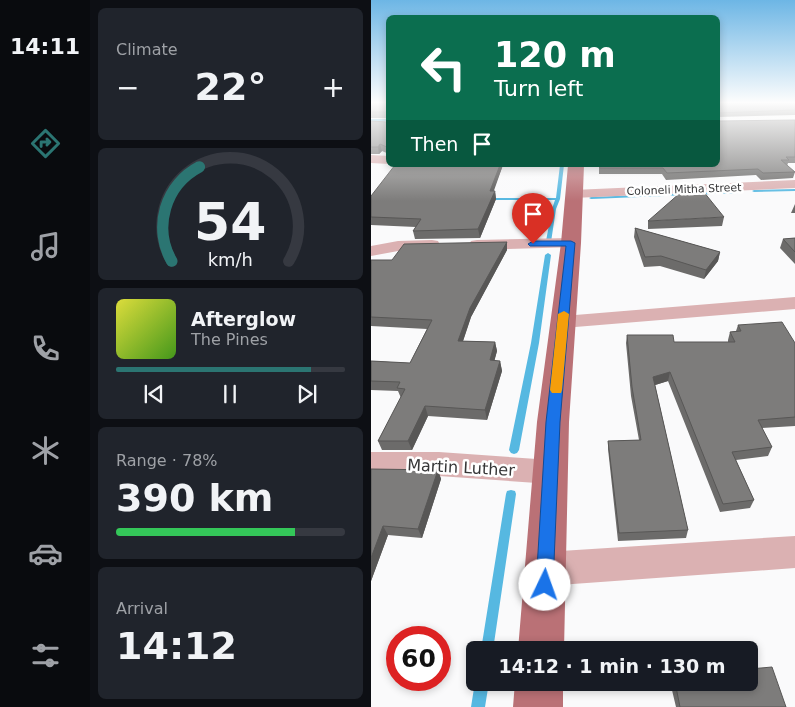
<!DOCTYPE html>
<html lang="en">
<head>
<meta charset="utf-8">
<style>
  body { margin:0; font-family:"DejaVu Sans",sans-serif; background:#20242c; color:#f1f3f6; height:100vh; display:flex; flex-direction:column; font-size:19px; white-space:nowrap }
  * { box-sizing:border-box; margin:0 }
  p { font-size:16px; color:#9ea1a6 }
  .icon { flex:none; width:28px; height:28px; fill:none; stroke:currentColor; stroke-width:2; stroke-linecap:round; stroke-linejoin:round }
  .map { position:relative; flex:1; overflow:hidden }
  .details { display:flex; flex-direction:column; gap:8px; padding:8px; background:#0d0f14; width:281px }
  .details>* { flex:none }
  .hud { position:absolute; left:15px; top:15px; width:334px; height:152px; border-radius:8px; box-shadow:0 2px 8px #0003; background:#0b6e4f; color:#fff; overflow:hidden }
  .speed { position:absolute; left:15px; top:626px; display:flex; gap:10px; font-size:25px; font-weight:700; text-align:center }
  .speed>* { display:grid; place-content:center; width:65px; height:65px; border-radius:50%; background:#171b24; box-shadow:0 2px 8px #0003; line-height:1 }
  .speed .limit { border:8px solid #d22; background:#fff; color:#111 }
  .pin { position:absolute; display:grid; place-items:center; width:42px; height:42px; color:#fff; margin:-51px -21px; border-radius:50% 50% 50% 0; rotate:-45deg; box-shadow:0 0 5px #0007 }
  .pin .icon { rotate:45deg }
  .me { position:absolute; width:55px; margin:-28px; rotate:3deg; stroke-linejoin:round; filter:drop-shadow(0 0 4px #0008) }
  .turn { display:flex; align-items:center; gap:18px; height:105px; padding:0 25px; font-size:22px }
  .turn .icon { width:65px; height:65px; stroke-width:2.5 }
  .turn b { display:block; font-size:35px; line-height:42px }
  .then { display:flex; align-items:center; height:48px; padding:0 25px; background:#0003; gap:10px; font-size:19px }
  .big { font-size:38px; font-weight:600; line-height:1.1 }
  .details .widget { flex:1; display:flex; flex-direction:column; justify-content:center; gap:8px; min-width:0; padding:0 18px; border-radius:8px; background:#20242c }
  .details .dial { align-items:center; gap:0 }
  .dial svg { height:130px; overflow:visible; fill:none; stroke:#363941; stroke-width:7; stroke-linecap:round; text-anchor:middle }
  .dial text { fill:#f1f3f6; stroke:none }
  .song { display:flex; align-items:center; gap:15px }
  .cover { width:60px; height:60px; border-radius:8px; background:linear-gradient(135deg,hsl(60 70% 55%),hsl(100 70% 35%)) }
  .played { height:5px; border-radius:2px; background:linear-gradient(90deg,#2b7572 85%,#363941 85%) }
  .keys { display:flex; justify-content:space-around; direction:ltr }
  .heat { display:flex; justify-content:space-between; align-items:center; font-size:28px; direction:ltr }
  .charge { height:8px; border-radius:4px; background:linear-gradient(90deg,#34c759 78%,#363941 0) }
  .trip { position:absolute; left:95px; top:641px; width:292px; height:50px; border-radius:8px; background:#171b24; box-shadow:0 2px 8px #0003; font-weight:600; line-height:50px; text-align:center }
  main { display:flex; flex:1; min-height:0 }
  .tab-bar { display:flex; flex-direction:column; width:90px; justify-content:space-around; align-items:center; background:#090b0e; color:#9ea1a6 }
  .tab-bar .icon { width:35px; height:35px }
  .tab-bar .on { color:#2b7572 }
  .tab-bar b { font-size:22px; color:#f1f3f6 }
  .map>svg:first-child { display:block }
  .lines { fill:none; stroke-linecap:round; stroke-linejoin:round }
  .stream { fill:#56b8e1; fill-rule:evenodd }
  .minor { fill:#dbb1b2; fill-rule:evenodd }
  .primary { fill:#ba7176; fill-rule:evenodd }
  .wall { fill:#6c6b6a }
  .shaded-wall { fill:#585756 }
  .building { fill:#7d7c7b; stroke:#585756 }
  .route { fill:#1a73e8; stroke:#114b97 }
  .slow { fill:#f59e0b }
  .labels { text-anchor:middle; stroke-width:5; stroke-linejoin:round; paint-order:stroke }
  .far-street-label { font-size:11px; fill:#363637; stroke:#fff }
  .near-street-label { font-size:16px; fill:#363637; stroke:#fff }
</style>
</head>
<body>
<main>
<nav class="tab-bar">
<b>14:11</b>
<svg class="icon on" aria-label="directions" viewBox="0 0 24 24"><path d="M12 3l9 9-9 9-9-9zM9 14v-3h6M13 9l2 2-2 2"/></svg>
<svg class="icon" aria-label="music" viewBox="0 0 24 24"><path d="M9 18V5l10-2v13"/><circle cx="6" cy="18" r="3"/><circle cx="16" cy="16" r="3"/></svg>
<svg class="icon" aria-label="phone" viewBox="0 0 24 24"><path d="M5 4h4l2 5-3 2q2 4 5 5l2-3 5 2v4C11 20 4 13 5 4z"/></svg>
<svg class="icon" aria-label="climate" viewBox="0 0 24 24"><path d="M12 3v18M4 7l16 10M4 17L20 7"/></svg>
<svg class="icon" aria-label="car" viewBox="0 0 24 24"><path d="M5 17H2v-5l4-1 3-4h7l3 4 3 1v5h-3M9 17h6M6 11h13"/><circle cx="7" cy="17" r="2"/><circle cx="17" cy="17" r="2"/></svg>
<svg class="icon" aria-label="filters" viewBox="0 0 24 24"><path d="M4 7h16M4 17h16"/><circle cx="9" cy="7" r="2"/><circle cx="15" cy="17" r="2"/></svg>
</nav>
<section class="details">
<div class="widget"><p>Climate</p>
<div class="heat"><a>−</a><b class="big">22°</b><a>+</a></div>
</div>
<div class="widget dial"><svg viewBox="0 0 100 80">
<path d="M14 69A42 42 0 1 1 86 69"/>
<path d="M14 69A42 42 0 0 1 31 11" stroke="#2b7572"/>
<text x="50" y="56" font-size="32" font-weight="700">54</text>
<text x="50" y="72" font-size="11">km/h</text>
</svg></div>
<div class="widget">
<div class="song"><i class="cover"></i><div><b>Afterglow</b><p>The Pines</p></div></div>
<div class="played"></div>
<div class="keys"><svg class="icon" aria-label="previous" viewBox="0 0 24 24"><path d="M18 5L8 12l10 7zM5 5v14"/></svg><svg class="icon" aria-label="pause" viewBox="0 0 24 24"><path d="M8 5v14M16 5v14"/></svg><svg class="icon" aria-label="next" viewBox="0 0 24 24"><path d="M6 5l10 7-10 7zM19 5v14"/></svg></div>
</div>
<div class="widget"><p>Range · 78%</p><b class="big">390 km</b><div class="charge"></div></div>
<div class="widget"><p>Arrival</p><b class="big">14:12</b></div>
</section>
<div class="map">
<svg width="424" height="707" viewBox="0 0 424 707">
  <rect width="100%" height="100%" fill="#fafafb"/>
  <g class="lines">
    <path class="stream" d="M0,119H18V121H0Z
      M189,165H193L189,199L185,209L180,242L178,243L175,241L181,209L184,200H116L114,199L116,198H185Z
      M424,189V191L383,192L381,191L383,190Z
      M365,191L367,192V193L220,199L218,198L220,197Z
      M177,253L180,255L168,343L148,450L146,453L143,454L140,453L138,450L160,343L174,255Z
      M140,490L144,491L145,494L122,650H110L135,494L136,491Z
      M104,682H118L114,707H100Z"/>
    <path class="minor" d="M0,155L18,156V164L0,163Z
      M424,180V188L202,198L197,197L195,194L197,191L202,190Z
      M200,238L206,239L208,243L206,247L106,250L100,249L98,245L100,241L106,240Z
      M61,240L67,241L69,245L67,249L27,251L0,256V246L27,241Z
      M424,297V309L192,328L185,327L182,322L185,317L192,316Z
      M0,452H68L180,460L190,463L194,472L190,481L180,484L68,476H0Z
      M424,536V568L174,586L162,581L157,569L162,557L174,552Z"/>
    <path class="primary" d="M197,165H213L210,243L198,422L193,650H147L166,422L190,243Z
      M144,682H192V707H142Z"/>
  </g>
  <path class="wall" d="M0,103H18V154L11,151L8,154H0V121L16,122L17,118H0Z
    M346,103H424V115L346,117Z
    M424,120V163H417L416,166L424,172L422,178L390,180L385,175L295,180L291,174H228V165H346Z
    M132,165L122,191H124L125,199L109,238L44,239L42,231L45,227L0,225V196Z
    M424,204V213H420Z
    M353,217L351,226L277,229V221Z
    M264,228L349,252L347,261L333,279L289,266L273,267L263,237Z
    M424,238V264L409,248L412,239Z
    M136,242V250L100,317L92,341L124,342L126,351L123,361H129L131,371L116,420L57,416L41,450H11L7,441L30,398L27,391L0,390V361L39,363L56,329L0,326V260H21Z
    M367,325L424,343V426L391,428L401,447L397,456L365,460L383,500L379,508L349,512L297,381L284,385L317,530L315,538L247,541L237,449V441L268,440L260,396L255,343L256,335L303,342H357V340L359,332L365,331Z
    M0,469L67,470L70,479L51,538L17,535L0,581Z
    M302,682H379L415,707H305L300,686Z"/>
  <path class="shaded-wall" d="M9,144L11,151L8,154L7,147Z
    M129,165H132L120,199L119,191Z
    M124,191L125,199L109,238L107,229Z
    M136,242V250L100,317L89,350L87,341L99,308Z
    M349,252L347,261L333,279L335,270Z
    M124,342L126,351L121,370L119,360Z
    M129,361L131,371L116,420L114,410Z
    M299,372L297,381L281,386L282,377Z
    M54,406L57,416L41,450L37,441Z
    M67,470L70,479L51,538L47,529Z
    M12,526L17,535L0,581V558Z"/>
  <path class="building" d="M0,103H18V113L16,112H0Z
    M346,103H424V110L346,113Z
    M18,117V148L9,144L7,147H0V121L16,122Z
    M424,120V157H415L418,160H410L424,172L392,173L387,169L296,173L292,168H229L228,165H346V121Z
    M24,165H129L119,191H124L107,229L42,231L50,219L0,217V196Z
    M317,186H328L353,217L277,221Z
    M264,228L349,252L335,270L290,256L274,257Z
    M424,238V252L412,239Z
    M136,242L99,308L87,341L124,342L119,360L129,361L114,410L54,406L37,441H7L34,389L26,388L29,382L0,381V361L39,363L61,320L0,317V260H21L33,244Z
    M411,322L424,343V417L387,420L401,447L361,452L383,500L352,504L299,372L282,377L317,530L248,533L237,441L270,440L261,387L256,335H302L303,342H364L359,332L370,331L367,325Z
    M0,469L67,470L47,529L12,526L0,558Z
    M401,667L415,707H309L304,682H379V669Z"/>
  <linearGradient id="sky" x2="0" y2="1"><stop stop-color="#6db6e5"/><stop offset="0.51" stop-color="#fdfdfd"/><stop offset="1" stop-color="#fdfdfd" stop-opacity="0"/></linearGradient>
  <rect width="424" height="201" fill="url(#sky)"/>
  <path class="route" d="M162,241H200L204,243L189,422L182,585L180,591L174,594L167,591L165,585L175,422L195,246H159L157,244Z"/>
  <path class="slow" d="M193,311L198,314L191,390L190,393H181L179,390L187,314Z"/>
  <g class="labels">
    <g class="far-street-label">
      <text transform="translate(313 189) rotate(-2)" y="4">Coloneli Mitha Street</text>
    </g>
    <g class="near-street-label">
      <text transform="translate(90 467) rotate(3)" y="6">Martin Luther</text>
    </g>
  </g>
</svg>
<div class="speed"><div class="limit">60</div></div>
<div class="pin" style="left:162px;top:244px;background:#d93025"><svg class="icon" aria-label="arrive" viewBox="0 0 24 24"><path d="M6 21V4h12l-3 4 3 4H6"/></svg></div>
<svg class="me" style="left:174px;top:585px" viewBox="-20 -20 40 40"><circle r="19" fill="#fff"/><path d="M0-13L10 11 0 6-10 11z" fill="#1a73e8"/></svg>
<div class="trip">14:12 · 1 min · 130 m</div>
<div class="hud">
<div class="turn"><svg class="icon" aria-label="left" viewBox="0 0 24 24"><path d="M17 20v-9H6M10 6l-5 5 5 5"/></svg><div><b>120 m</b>Turn left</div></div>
<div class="then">Then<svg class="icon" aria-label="arrive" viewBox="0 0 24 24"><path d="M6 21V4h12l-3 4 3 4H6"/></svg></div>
</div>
</div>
</main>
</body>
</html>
